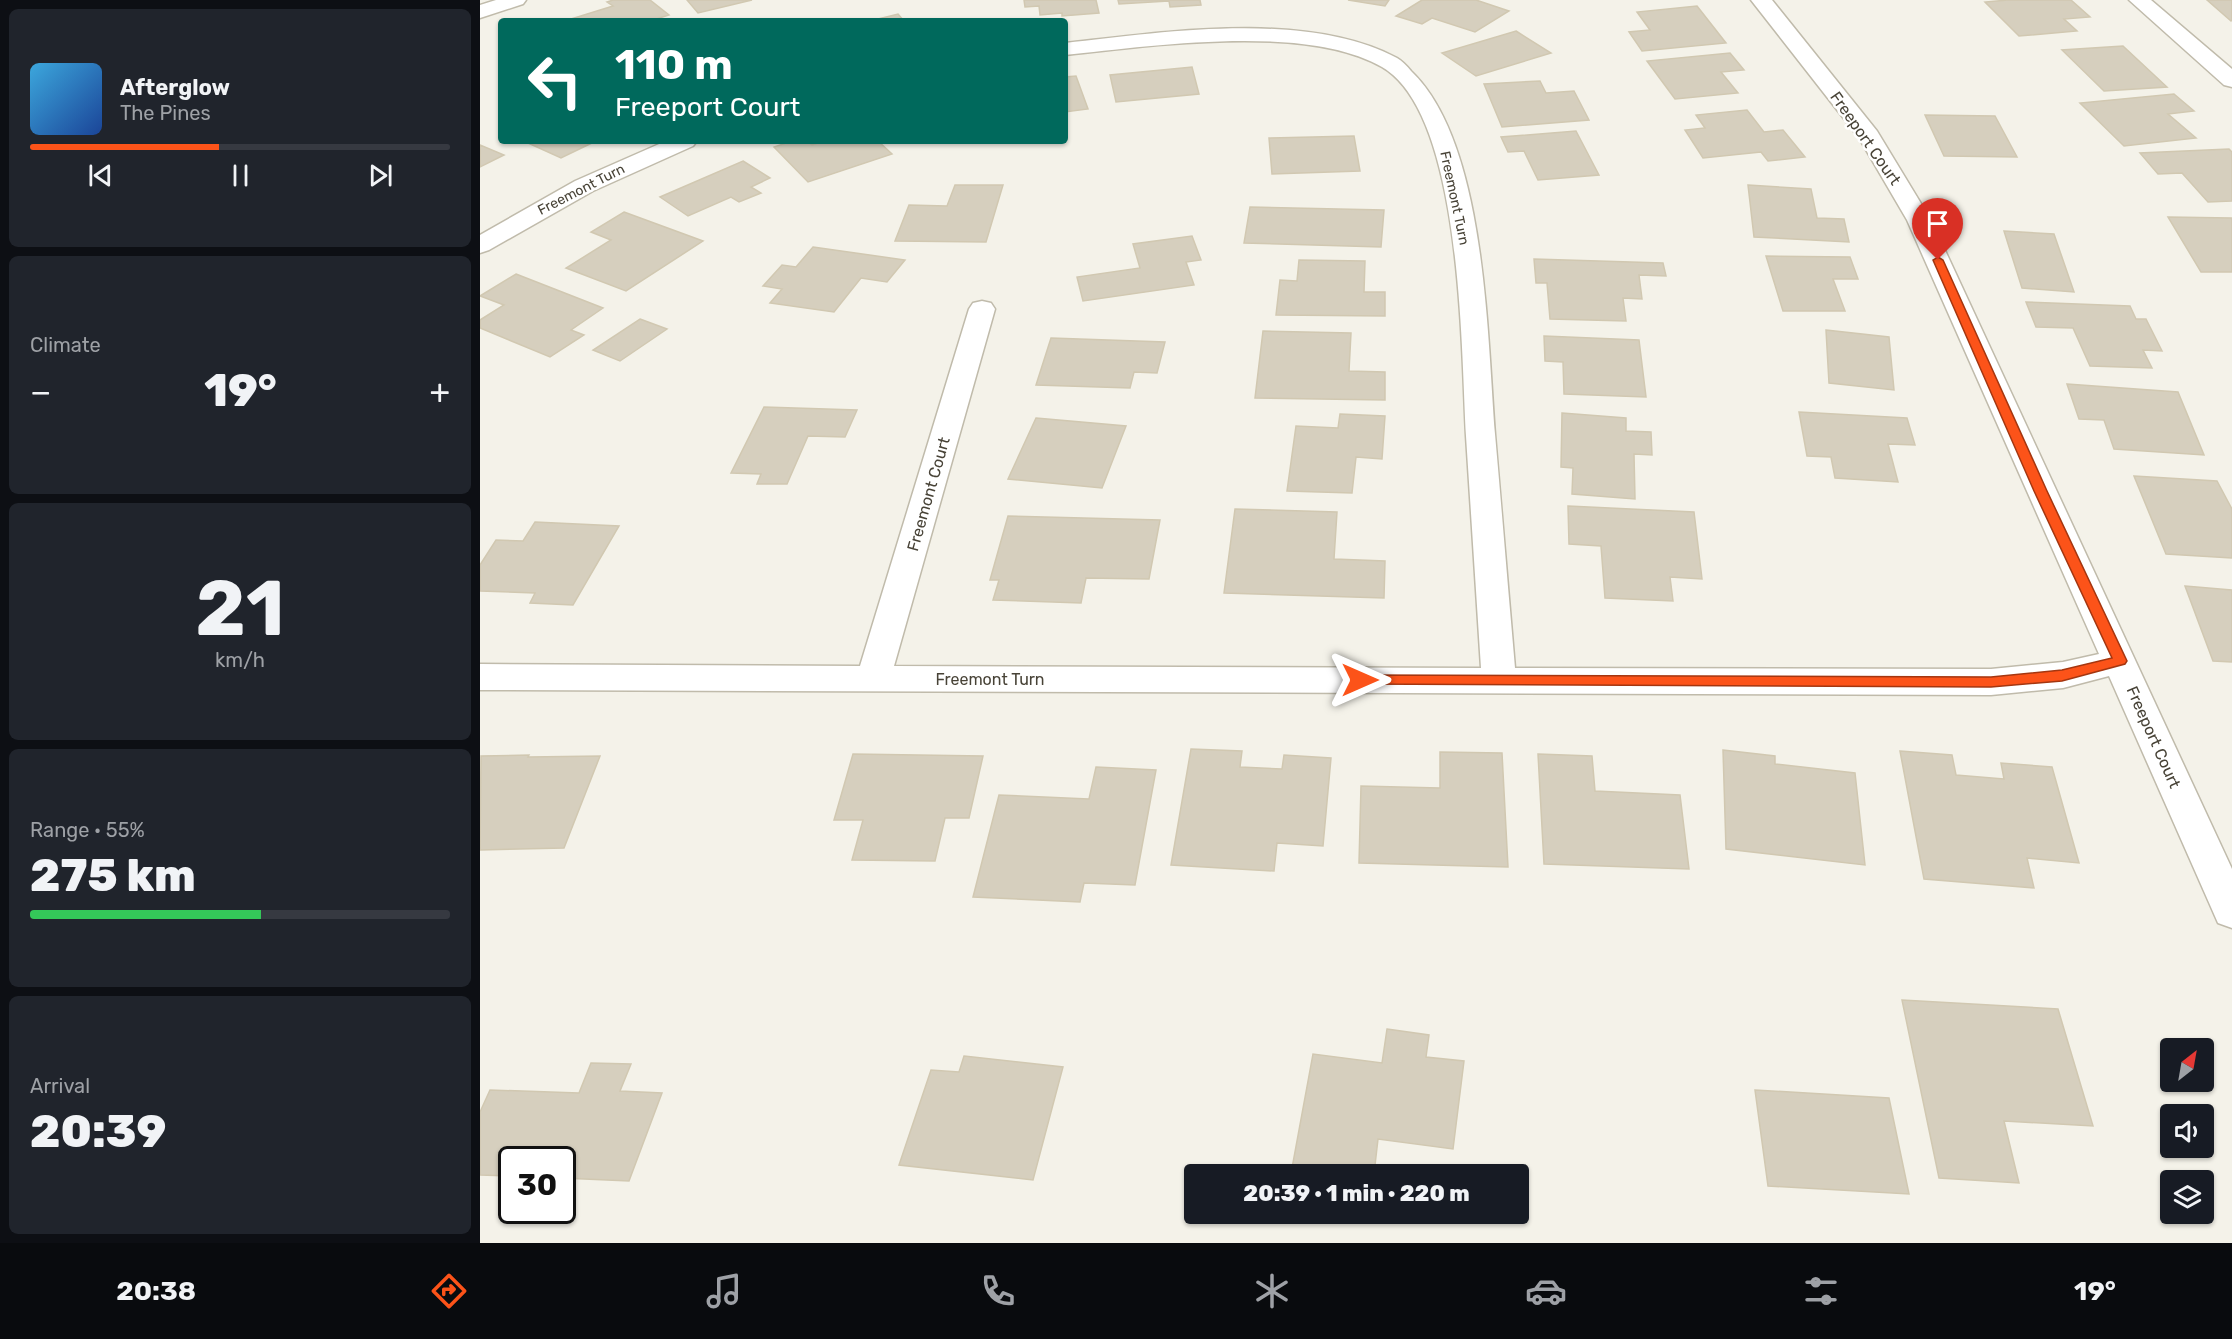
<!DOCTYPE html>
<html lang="en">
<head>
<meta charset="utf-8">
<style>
  body { margin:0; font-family:Rubik,sans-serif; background:#20242c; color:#f1f3f6; height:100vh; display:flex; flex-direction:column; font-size:22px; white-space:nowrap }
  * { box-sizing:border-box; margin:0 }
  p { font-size:20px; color:#9ea1a6 }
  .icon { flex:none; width:33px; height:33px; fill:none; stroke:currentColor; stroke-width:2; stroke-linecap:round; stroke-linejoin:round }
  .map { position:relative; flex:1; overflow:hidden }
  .drawer { display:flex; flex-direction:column; gap:9px; padding:9px; background:#0d0f14; width:480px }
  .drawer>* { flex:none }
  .guide { position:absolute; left:18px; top:18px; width:570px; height:126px; border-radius:6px; box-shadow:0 2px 4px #0004; background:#00695c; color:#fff; overflow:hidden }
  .needle { width:39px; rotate:31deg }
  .tools { position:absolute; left:1680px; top:1038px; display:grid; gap:12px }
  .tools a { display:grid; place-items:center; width:54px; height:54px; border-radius:6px; background:#171b24; box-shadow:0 2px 4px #0004; font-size:30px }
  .speed { position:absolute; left:18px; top:1146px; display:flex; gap:12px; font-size:30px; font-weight:700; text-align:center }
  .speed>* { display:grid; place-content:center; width:78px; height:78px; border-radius:50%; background:#171b24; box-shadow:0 2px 4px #0004; line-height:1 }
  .speed .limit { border:3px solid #111; border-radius:9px; background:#fff; color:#111 }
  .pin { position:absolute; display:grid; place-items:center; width:51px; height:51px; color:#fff; margin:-62px -26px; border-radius:50% 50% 50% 0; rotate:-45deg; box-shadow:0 0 6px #0007 }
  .pin .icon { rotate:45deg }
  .me { position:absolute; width:66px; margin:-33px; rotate:90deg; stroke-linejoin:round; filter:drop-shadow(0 0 4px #0008) }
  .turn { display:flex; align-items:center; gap:21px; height:126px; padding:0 18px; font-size:27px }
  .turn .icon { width:78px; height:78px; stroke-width:2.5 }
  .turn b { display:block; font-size:42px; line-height:51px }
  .big { font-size:45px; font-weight:800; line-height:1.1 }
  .drawer .widget { flex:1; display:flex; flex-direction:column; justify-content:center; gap:9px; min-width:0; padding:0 21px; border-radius:9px; background:#20242c }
  .drawer .dial { align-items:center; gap:0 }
  .dial b { font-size:78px; line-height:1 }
  .song { display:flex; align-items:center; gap:18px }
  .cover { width:72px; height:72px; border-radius:9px; background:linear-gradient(135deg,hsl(200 70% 55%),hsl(220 70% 35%)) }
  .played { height:6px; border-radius:3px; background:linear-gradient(90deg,#fc5319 45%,#363941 45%) }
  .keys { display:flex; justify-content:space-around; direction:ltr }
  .heat { display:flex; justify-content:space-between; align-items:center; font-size:33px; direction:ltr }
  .charge { height:9px; border-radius:4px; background:linear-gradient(90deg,#34c759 55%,#363941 0) }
  .trip { position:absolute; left:704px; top:1164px; width:345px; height:60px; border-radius:6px; background:#171b24; box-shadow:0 2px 4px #0004; font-weight:800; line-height:60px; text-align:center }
  .tab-bar { display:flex; height:96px; justify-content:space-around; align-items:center; background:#090b0e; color:#9ea1a6 }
  .tab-bar .icon { width:42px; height:42px }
  .tab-bar .selected { color:#fc5319 }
  .tab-bar b { font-size:27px; color:#f1f3f6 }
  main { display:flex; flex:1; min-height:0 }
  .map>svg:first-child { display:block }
  .building { fill:#d6cfbe; stroke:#d1c8b1; stroke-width:1.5 }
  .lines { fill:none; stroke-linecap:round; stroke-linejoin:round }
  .street-casing { stroke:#c0bbab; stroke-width:3 }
  .street { fill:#fff; fill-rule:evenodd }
  .route { fill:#fc5319; stroke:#a43610; stroke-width:1.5 }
  .labels { text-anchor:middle; stroke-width:5; stroke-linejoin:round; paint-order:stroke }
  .far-street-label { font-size:14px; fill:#484337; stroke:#fff }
  .street-label { font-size:16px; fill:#484337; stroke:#fff }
</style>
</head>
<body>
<main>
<section class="drawer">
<div class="widget">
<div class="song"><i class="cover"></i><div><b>Afterglow</b><p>The Pines</p></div></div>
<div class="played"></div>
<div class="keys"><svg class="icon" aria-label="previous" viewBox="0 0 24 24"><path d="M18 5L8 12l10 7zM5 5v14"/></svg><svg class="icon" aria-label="pause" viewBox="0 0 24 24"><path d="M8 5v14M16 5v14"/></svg><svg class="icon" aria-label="next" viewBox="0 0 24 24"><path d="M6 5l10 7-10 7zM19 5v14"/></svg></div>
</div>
<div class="widget"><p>Climate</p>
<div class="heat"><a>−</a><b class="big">19°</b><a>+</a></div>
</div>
<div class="widget dial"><b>21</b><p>km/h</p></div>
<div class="widget"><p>Range · 55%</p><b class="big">275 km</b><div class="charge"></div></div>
<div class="widget"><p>Arrival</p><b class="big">20:39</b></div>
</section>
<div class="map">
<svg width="1752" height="1243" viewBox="0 0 1752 1243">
  <rect width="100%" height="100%" fill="#f4f2e9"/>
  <path class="building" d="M133,0H170L189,15L170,21H94L91,19L133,6L127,2Z
    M207,0H272L218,13Z
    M544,0H616L619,13L582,16V13L560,15L559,6L545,7Z
    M638,0H720L721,5L690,7L689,1L639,4Z
    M868,0H909L905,6Z
    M942,0H996L1029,11L995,32L952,18L942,24L916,16Z
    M1528,0H1591L1610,17L1584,19L1597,31L1539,36L1505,2Z
    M1727,0H1752V20L1751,21Z
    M1217,6L1246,43L1162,51L1149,32L1170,30L1157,12Z
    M418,14L424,21H390Z
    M1036,31L1071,53L996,76L962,53Z
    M1643,46L1687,87L1624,91L1582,50Z
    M1250,53L1264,70L1241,72L1258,93L1195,99L1167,61Z
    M712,67L719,94L636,102L630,75Z
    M596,76L608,109L585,112V77Z
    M1060,81L1066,93L1094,91L1109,120L1022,127L1004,84Z
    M1694,94L1714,111L1688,114L1716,138L1644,146L1600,103Z
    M1267,110L1284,132L1303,130L1325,157L1288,161L1281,152L1223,158L1205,130L1225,128L1216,115Z
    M1445,115L1515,116L1537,157L1464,156Z
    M1096,131L1119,175L1058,180L1044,151L1028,152L1021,137Z
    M874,136L880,171L792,174L789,138Z
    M53,141H116L81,158L48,143Z
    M312,141H327L332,145L344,141H398L412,154L328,182L294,147Z
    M0,145L24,155L0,167Z
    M1749,149L1752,152V201L1728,202L1702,173L1678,174L1660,153Z
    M263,161L290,178L271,187L281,193L259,202L251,197L208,216L180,197Z
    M475,185H523L506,242L415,241L429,205L467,206Z
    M1268,185L1331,189L1337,218L1364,219L1369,242L1274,237Z
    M770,207L904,210L901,247L764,243Z
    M144,212L223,241L146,291L86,268L131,240L111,232Z
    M1688,217L1752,218V272H1721Z
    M1524,231L1574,234L1594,292L1542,288Z
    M712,236L721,260L706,262L714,285L603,301L597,277L660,268L653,244Z
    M333,247L425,260L407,282L381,278L354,312L290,303L302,289L283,286L302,265L316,267Z
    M1286,256L1370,257L1378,279H1353L1365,311H1303Z
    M1054,259L1183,263L1186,276L1159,275L1162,299L1143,298L1146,321L1070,319L1067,283H1056Z
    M819,260L885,261L884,292H905V316L796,315L800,280L817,281Z
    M36,274L123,308L91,330L104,335L70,357L0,328V320L24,305L0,296Z
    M1546,302L1650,306L1656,319H1666L1682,351L1663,350L1672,368L1610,366L1593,328L1556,327Z
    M160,319L187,329L140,361L113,350Z
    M1346,330L1409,337L1414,390L1349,383Z
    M783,331L871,333L869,371L905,372V400L775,398Z
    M1064,336L1159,340L1166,397L1084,394L1083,362L1065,361Z
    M571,338L685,342L677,373L654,372L650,388L556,385Z
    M1587,384L1698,392L1724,455L1634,449L1624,420L1599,419Z
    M284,407L377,410L365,437L328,436L307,484H277L281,474L251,473Z
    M1319,412L1427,418L1435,445L1408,444L1418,482L1355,478L1351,457L1327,456Z
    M1082,413L1146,418V431L1171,432L1172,455L1154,454L1155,499L1092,494L1093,468L1081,467Z
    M860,414L905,416L902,459L876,457L872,493L807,491L816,426L858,428Z
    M556,418L646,426L622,488L528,479Z
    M1654,476L1737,481L1752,509V558L1686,554Z
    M1088,506L1214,512L1222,579L1190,577L1193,601L1125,598L1121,546L1089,544Z
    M755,509L857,512L854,559L905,561L904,598L744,593Z
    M528,516L680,520L669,579L606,578L601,603L513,600L519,580H510Z
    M55,522L139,526L93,605L50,603L55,593L0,591V565L16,540L43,541Z
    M1705,586L1752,590V662L1733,661Z
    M711,749L762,751L760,767L802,769L804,755L851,758L843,846L797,843L794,871L691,865Z
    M1243,750L1295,756V764L1375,773L1385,865L1246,849Z
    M1420,751L1472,755L1476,775L1524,779L1521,763L1572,767L1599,863L1547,858L1554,888L1444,879Z
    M960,752L1022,753L1028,867L879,863L881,786L960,788Z
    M373,754L503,756L489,818H465L455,861L372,860L383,820H354Z
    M1058,754L1112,756L1115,791L1200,795L1209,869L1064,864Z
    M49,755L48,757L120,756L84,848L0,850L1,756Z
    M616,767L676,770L655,885L604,883L600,902L493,897L519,795L609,799Z
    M1422,1000L1578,1009L1613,1126L1524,1121L1539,1183L1459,1178Z
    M907,1029L949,1035L946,1057L984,1061L973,1149L898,1139L894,1174H855L812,1168L833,1054L902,1063Z
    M484,1056L583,1067L553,1180L419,1165L451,1070L479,1072Z
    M111,1063L151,1064L140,1091L182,1093L149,1181L82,1178V1160H32V1176L0,1175V1112L10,1090L99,1093Z
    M1275,1090L1409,1098L1429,1194L1288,1186Z"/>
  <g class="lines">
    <defs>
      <path id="street" d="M16,0H46L43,4L0,18V5Z
        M1271,0H1292L1397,131L1451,220L1752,869V928L1738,923L1629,676L1583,688L1511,695L0,690V664L380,666L489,309L493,303L502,301L511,303L515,309L414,666L1001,668C996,590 991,513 986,436C981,351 983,114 902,67C826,23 671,46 585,55V43C684,32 826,10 917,58C922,61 927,66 931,71C1006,142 1007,334 1015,434C1022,512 1028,590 1035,668L1511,669L1583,662L1619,654L1427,220L1379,138Z
        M1649,0H1671L1752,69V87L1744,85Z
        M186,141H217L213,146L113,191L9,250L0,253V235L95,181Z"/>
    </defs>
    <use href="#street" class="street-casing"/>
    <use href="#street" class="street"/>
  </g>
  <path class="route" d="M1458,257L1463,260L1567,491L1647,661L1645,664L1582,681L1511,687L875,684L873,680L880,675L1511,677L1582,670L1632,658L1554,491L1453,260Z"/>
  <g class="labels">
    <g class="far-street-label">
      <text transform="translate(101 189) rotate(-27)" y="5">Freemont Turn</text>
      <text transform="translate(975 198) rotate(78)" y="5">Freemont Turn</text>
    </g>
    <g class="street-label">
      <text transform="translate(1386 138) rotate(55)" y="6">Freeport Court</text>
      <text transform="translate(448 494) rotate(-74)" y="6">Freemont Court</text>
      <text x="510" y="685">Freemont Turn</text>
      <text transform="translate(1674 737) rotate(66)" y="6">Freeport Court</text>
    </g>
  </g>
</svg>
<div class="tools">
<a><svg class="needle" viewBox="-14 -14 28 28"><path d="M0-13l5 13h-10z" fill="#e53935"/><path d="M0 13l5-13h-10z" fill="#9ea1a6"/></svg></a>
<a><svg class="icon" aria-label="sound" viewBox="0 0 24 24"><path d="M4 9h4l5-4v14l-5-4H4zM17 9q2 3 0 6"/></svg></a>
<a><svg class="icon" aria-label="layers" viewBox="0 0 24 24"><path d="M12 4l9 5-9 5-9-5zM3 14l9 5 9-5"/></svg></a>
</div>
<div class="speed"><div class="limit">30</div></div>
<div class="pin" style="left:1458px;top:260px;background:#d93025"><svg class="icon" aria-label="arrive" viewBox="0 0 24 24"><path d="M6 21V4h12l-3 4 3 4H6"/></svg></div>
<svg class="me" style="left:880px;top:680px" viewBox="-20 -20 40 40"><path d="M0-17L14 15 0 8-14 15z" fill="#fc5319" stroke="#fff" stroke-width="4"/></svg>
<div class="trip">20:39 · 1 min · 220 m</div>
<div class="guide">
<div class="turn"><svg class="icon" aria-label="left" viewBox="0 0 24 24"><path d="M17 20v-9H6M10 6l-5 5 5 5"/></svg><div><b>110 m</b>Freeport Court</div></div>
</div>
</div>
</main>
<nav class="tab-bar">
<b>20:38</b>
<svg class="icon selected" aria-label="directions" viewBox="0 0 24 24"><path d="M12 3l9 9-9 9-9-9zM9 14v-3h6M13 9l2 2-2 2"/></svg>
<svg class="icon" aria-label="music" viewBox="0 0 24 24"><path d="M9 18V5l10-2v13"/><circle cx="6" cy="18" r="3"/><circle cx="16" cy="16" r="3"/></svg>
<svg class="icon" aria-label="phone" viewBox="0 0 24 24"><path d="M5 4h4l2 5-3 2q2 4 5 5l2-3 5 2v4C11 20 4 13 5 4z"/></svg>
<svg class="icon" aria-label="climate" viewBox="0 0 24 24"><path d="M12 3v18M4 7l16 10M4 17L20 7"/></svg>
<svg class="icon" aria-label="car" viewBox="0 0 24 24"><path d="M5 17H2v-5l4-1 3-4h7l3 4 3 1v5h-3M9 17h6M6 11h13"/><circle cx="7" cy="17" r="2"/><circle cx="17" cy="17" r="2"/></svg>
<svg class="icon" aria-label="filters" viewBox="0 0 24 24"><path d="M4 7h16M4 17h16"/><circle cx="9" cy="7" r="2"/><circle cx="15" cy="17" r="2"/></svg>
<b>19°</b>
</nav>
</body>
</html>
